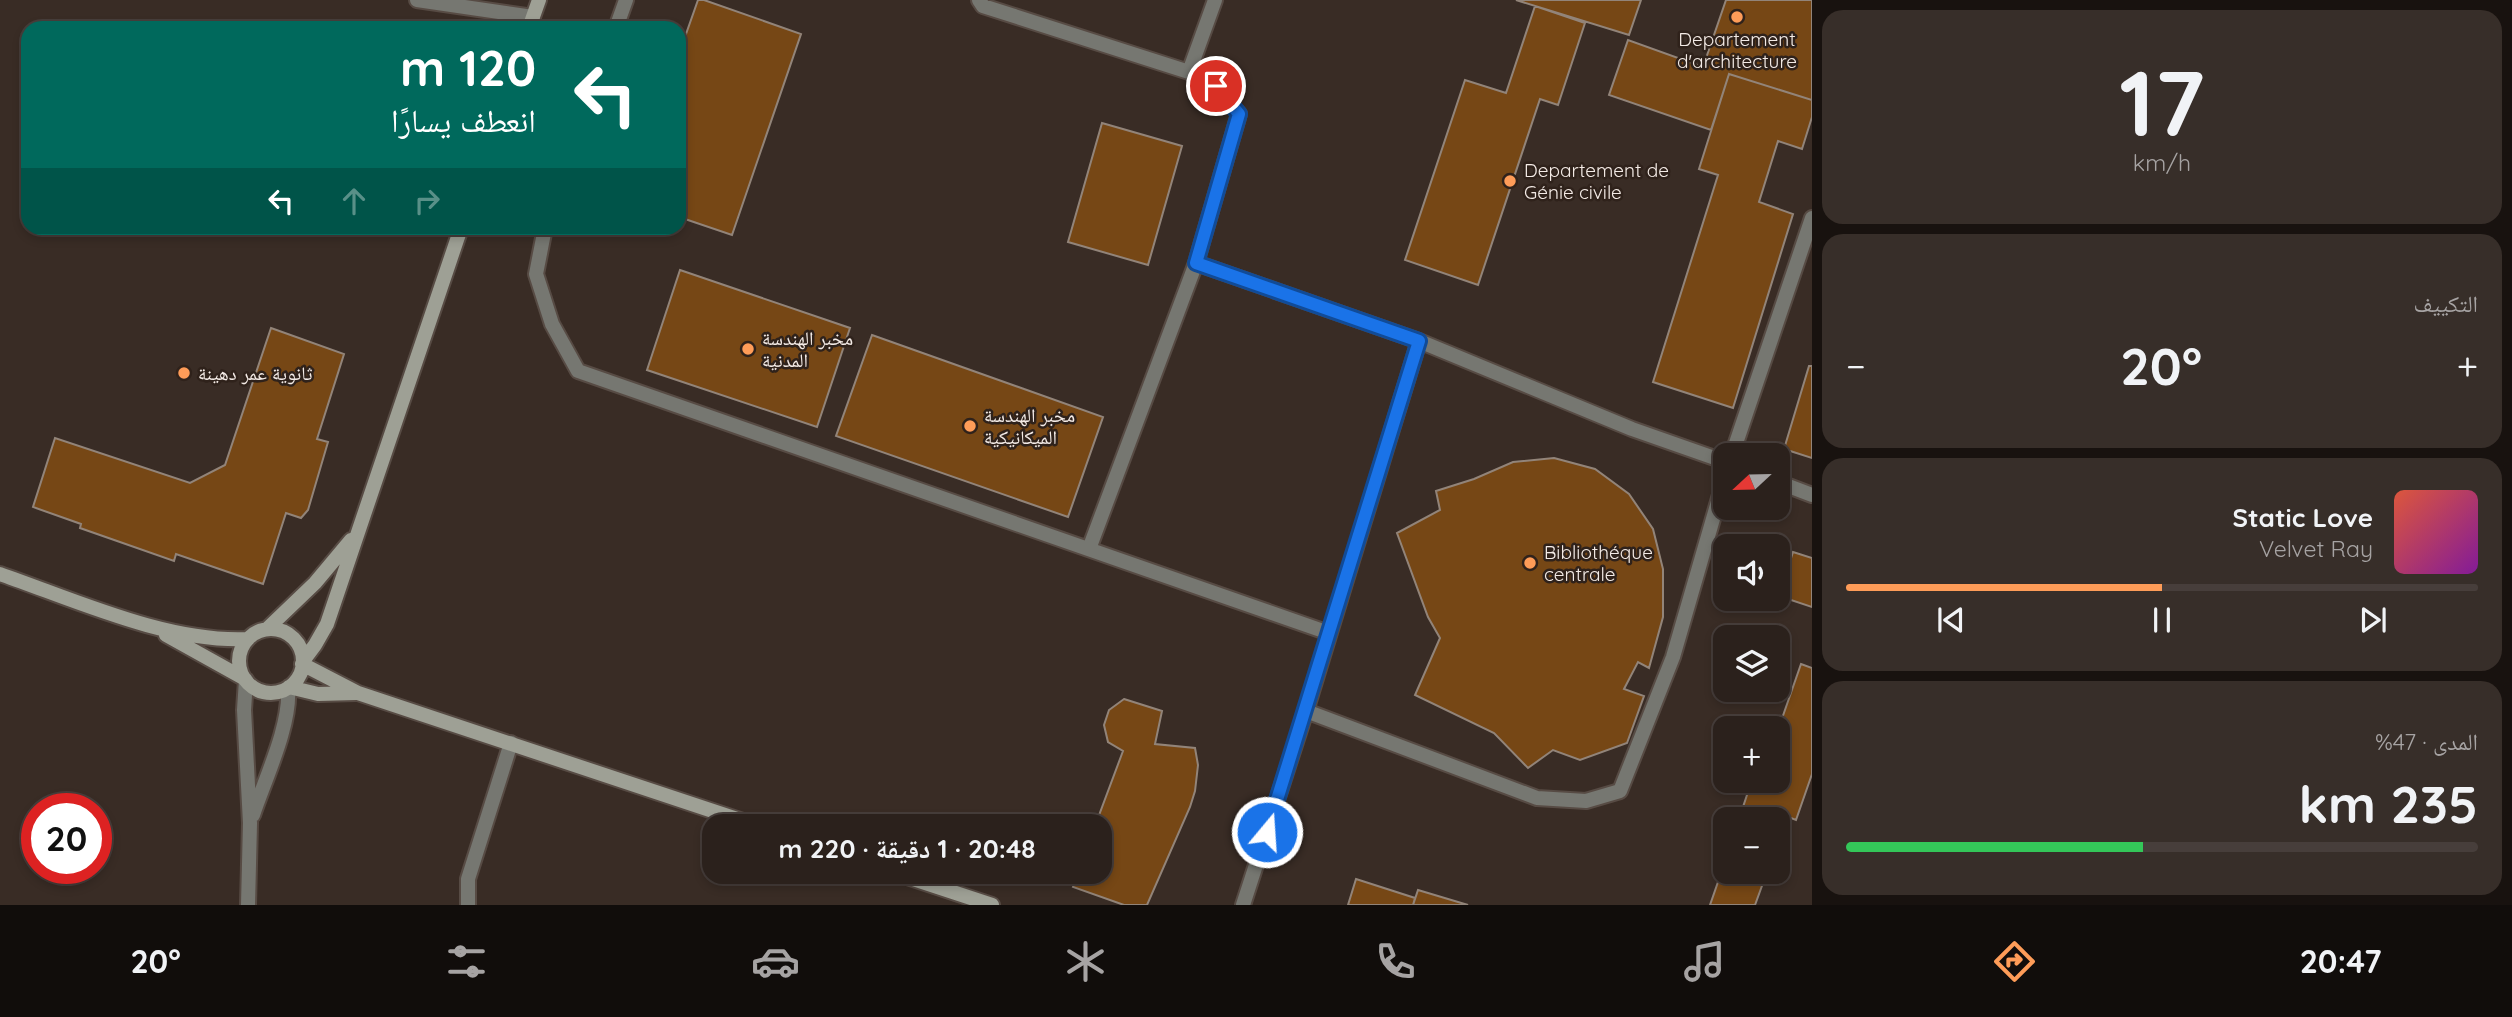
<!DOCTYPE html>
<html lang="ar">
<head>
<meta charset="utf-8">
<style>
  body { margin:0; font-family:Quicksand,"Noto Naskh Arabic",sans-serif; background:#372e29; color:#f1f3f6; direction:rtl; height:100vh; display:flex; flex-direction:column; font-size:26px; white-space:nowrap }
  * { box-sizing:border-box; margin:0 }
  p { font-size:23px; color:#a6a3a3 }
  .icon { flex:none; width:38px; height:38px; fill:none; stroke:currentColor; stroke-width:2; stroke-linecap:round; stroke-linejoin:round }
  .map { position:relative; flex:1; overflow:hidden; direction:ltr }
  .sheet { display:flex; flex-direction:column; gap:10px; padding:10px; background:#18120f; width:700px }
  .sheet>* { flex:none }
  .hud { position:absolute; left:21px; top:21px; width:665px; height:214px; border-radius:21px; box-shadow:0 4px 10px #0003,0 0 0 2px #473e3b; direction:rtl; background:#00695c; color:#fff; overflow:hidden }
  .needle { width:46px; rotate:248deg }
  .tools { position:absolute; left:1713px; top:443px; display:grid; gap:14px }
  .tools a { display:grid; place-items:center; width:77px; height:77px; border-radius:14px; background:#2b211c; box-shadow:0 4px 10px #0003,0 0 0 2px #473e3b; font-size:35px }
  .speed { position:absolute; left:21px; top:793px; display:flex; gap:14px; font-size:35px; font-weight:700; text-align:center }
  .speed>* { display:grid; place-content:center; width:91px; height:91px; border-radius:50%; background:#2b211c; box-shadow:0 4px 10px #0003,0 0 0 2px #473e3b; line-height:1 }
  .speed .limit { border:10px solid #d22; background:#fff; color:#111 }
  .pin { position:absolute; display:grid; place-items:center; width:60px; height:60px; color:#fff; margin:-30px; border:4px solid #fff; border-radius:50%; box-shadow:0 2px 7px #0007 }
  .me { position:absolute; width:77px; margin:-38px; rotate:18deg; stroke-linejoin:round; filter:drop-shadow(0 0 5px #0008) }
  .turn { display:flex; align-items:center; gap:24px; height:147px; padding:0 35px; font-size:32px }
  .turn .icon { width:91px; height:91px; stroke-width:2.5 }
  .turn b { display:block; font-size:49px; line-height:60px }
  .lanes { display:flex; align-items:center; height:66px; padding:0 35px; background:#0003; justify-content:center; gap:35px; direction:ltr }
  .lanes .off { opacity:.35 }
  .big { font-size:52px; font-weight:700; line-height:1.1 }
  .sheet .widget { flex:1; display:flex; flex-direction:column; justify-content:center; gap:10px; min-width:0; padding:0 24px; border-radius:21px; background:#372e29 }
  .sheet .dial { align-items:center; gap:0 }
  .dial b { font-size:91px; line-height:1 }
  .song { display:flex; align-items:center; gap:21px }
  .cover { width:84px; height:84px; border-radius:10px; background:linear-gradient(135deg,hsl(10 70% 55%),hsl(290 70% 35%)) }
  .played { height:7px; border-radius:4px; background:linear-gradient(90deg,#fe9c58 50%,#473e3b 50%) }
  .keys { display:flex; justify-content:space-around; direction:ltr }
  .heat { display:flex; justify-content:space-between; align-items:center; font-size:38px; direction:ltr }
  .charge { height:10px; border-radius:5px; background:linear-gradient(90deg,#34c759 47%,#473e3b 0) }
  .trip { position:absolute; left:702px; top:814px; width:410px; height:70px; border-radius:21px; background:#2b211c; box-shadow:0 4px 10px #0003,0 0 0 2px #473e3b; font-weight:700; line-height:70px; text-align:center; direction:rtl }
  .tab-bar { display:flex; height:112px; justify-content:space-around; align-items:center; background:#110d0b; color:#a6a3a3 }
  .tab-bar .icon { width:49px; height:49px }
  .tab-bar .on { color:#fe9c58 }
  .tab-bar b { font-size:32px; color:#f1f3f6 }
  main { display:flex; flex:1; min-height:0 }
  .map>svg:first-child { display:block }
  .building { fill:#764715; stroke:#928479; stroke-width:2 }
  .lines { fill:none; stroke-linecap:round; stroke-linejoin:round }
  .lane-casing { stroke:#574b44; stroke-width:18 }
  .street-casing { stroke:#574b44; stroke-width:18 }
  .secondary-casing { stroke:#574b44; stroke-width:18 }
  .lane { stroke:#767771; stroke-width:14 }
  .street { stroke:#767771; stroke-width:14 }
  .secondary { stroke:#9ea095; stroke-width:14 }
  .route-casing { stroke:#114b97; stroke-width:18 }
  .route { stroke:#1a73e8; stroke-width:12 }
  .poi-dot { fill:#fe9c58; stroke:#2f221b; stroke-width:2.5 }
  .labels { text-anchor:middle; stroke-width:5; stroke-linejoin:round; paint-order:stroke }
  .poi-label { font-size:19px; fill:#f4ebe6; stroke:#2f221b; text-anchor:start }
</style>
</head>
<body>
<main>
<section class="sheet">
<div class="widget dial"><b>17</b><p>km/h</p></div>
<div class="widget"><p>التكييف</p>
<div class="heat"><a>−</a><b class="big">20°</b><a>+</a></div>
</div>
<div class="widget">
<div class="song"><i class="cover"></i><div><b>Static Love</b><p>Velvet Ray</p></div></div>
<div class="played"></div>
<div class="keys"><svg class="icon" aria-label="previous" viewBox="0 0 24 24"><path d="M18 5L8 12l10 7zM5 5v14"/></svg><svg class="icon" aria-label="pause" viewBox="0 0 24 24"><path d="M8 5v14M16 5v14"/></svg><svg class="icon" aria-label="next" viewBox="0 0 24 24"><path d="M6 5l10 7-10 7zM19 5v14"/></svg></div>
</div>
<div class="widget"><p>المدى · 47%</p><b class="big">235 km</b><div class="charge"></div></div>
</section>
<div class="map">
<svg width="1812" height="905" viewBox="0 0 1812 905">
  <rect width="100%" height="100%" fill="#392c25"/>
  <path class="building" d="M698,0H704L801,34L732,235L679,217V54Z
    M1516,0H1641L1629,35Z
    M1726,0H1812V100L1729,74L1711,130L1609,95L1628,40L1703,67Z
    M1535,6L1585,23L1558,105L1540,99L1478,285L1405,260L1465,80L1506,93Z
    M1729,74L1812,100V117L1802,149L1778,141L1759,202L1793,214L1733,408L1653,382L1718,175L1699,169Z
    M1102,123L1182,146L1148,265L1068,242Z
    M680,270L850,328L817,427L647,370Z
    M271,328L344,354L317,439L328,442L308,510L301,518L286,513L263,584L176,554L174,561L80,528L81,524L33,507L55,438L190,483L225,465Z
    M872,335L1103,417L1068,517L836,436Z
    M1809,366H1812V458L1784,449Z
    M1554,458L1595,469L1629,494L1653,529L1663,569V617L1649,668L1638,662L1624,689L1644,696L1627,743L1580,760L1553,750L1528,768L1494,733L1415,695L1440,638L1428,617L1397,533L1440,510L1436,491L1474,479L1513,462Z
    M1793,552L1812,558V607L1779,596Z
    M1801,664L1812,668V774L1796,820L1786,816L1778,838V819H1739L1752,780H1778V730Z
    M1124,699L1162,711L1155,744L1195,748L1198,765L1195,791L1190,807L1147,905H1124L1073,887L1078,872H1099V826H1095L1123,751L1108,742L1104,725L1109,710Z
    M1726,859V872H1767L1755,905H1710Z
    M1356,879L1415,898L1413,905H1348Z
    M1418,890L1468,905H1413Z"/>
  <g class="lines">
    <defs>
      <path id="lane" d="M979,0L983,6L1189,72L1216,86L1239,114L1196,263L1089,549
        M616,28L626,0
        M1189,72L1215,0
        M545,228L536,274L552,324L578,371L1329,633
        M1196,263L1419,341L1632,429L1726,462
        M1732,455L1812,218
        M1778,482L1812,495
        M1306,711L1537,798L1586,801L1620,791L1673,657L1726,474
        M1243,905L1306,711L1419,341"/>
      <path id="street" d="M417,0L533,17
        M246,680L244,710L250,823L248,905
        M253,815C265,779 291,725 288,688
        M468,905V879L511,743"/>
      <path id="secondary" d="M529,28L539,0
        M0,574C75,600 168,643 248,639
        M267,629L315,583L351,540
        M239 661a32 32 0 1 1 64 0a32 32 0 1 1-64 0Z
        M166,635L245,679
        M303,661L315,645L327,624L461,228
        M302,664L358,693L758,826
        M289,687L318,694L356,693
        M892,872L992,905"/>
    </defs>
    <use href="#lane" class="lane-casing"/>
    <use href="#street" class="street-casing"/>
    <use href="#secondary" class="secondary-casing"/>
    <use href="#lane" class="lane"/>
    <use href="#street" class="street"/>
    <use href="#secondary" class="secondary"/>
  </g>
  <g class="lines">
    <defs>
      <path id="route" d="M1216,86L1239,114L1196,263L1419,341L1267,832"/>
    </defs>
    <use href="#route" class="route-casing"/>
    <use href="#route" class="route"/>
  </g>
  <g class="poi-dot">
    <circle cx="1737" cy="17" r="7"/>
    <circle cx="1510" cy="181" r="7"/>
    <circle cx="748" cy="349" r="7"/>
    <circle cx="184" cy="373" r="7"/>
    <circle cx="970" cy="426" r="7"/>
    <circle cx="1530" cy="563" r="7"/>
  </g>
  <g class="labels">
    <g class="poi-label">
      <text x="1737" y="46" text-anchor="middle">Departement<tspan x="1737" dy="22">d'architecture</tspan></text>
      <text x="1524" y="177">Departement de<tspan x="1524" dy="22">Génie civile</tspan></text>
      <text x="762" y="345">مخبر الهندسة<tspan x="762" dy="22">المدنية</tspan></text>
      <text x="198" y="380">ثانوية عمر دهينة</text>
      <text x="984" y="422">مخبر الهندسة<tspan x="984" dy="22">الميكانيكية</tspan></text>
      <text x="1544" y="559">Bibliothéque<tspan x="1544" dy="22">centrale</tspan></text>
    </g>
  </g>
</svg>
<div class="tools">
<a><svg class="needle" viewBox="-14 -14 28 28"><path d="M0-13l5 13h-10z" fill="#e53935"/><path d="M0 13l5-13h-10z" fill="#a6a3a3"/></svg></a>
<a><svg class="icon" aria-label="sound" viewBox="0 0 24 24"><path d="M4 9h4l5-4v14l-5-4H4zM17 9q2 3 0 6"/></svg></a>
<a><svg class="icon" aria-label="layers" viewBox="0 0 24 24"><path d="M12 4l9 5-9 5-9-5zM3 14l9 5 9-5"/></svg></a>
<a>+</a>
<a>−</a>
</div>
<div class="speed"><div class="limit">20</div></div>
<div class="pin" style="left:1216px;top:86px;background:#d93025"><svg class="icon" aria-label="arrive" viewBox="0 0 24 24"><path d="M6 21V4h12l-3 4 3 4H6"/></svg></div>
<svg class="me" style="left:1267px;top:832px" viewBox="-20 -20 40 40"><circle r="17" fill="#1a73e8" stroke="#fff" stroke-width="3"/><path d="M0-11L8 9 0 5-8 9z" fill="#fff"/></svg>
<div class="trip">20:48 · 1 دقيقة · 220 m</div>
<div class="hud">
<div class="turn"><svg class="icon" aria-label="left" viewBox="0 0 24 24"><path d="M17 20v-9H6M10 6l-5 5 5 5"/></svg><div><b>120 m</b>انعطف يسارًا</div></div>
<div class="lanes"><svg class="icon" aria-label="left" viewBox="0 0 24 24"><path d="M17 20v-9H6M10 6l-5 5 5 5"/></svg><svg class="icon off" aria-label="ahead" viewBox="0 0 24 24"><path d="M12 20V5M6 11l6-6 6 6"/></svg><svg class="icon off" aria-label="right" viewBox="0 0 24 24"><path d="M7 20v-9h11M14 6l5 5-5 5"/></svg></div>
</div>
</div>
</main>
<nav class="tab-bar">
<b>20:47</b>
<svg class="icon on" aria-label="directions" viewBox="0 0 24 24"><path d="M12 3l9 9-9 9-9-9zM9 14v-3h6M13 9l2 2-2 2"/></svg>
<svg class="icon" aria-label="music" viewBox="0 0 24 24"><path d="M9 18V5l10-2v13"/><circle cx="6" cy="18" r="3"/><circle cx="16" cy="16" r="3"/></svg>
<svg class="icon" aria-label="phone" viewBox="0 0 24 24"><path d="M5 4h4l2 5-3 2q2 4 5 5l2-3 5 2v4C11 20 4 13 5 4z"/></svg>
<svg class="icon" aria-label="climate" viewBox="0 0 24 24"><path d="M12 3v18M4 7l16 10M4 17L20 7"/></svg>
<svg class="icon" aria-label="car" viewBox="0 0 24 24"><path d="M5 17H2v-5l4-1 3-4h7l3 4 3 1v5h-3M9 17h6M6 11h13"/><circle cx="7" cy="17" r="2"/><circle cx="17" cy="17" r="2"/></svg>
<svg class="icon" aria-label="filters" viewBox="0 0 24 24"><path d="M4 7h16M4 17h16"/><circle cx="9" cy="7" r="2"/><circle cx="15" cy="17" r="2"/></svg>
<b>20°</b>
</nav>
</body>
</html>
